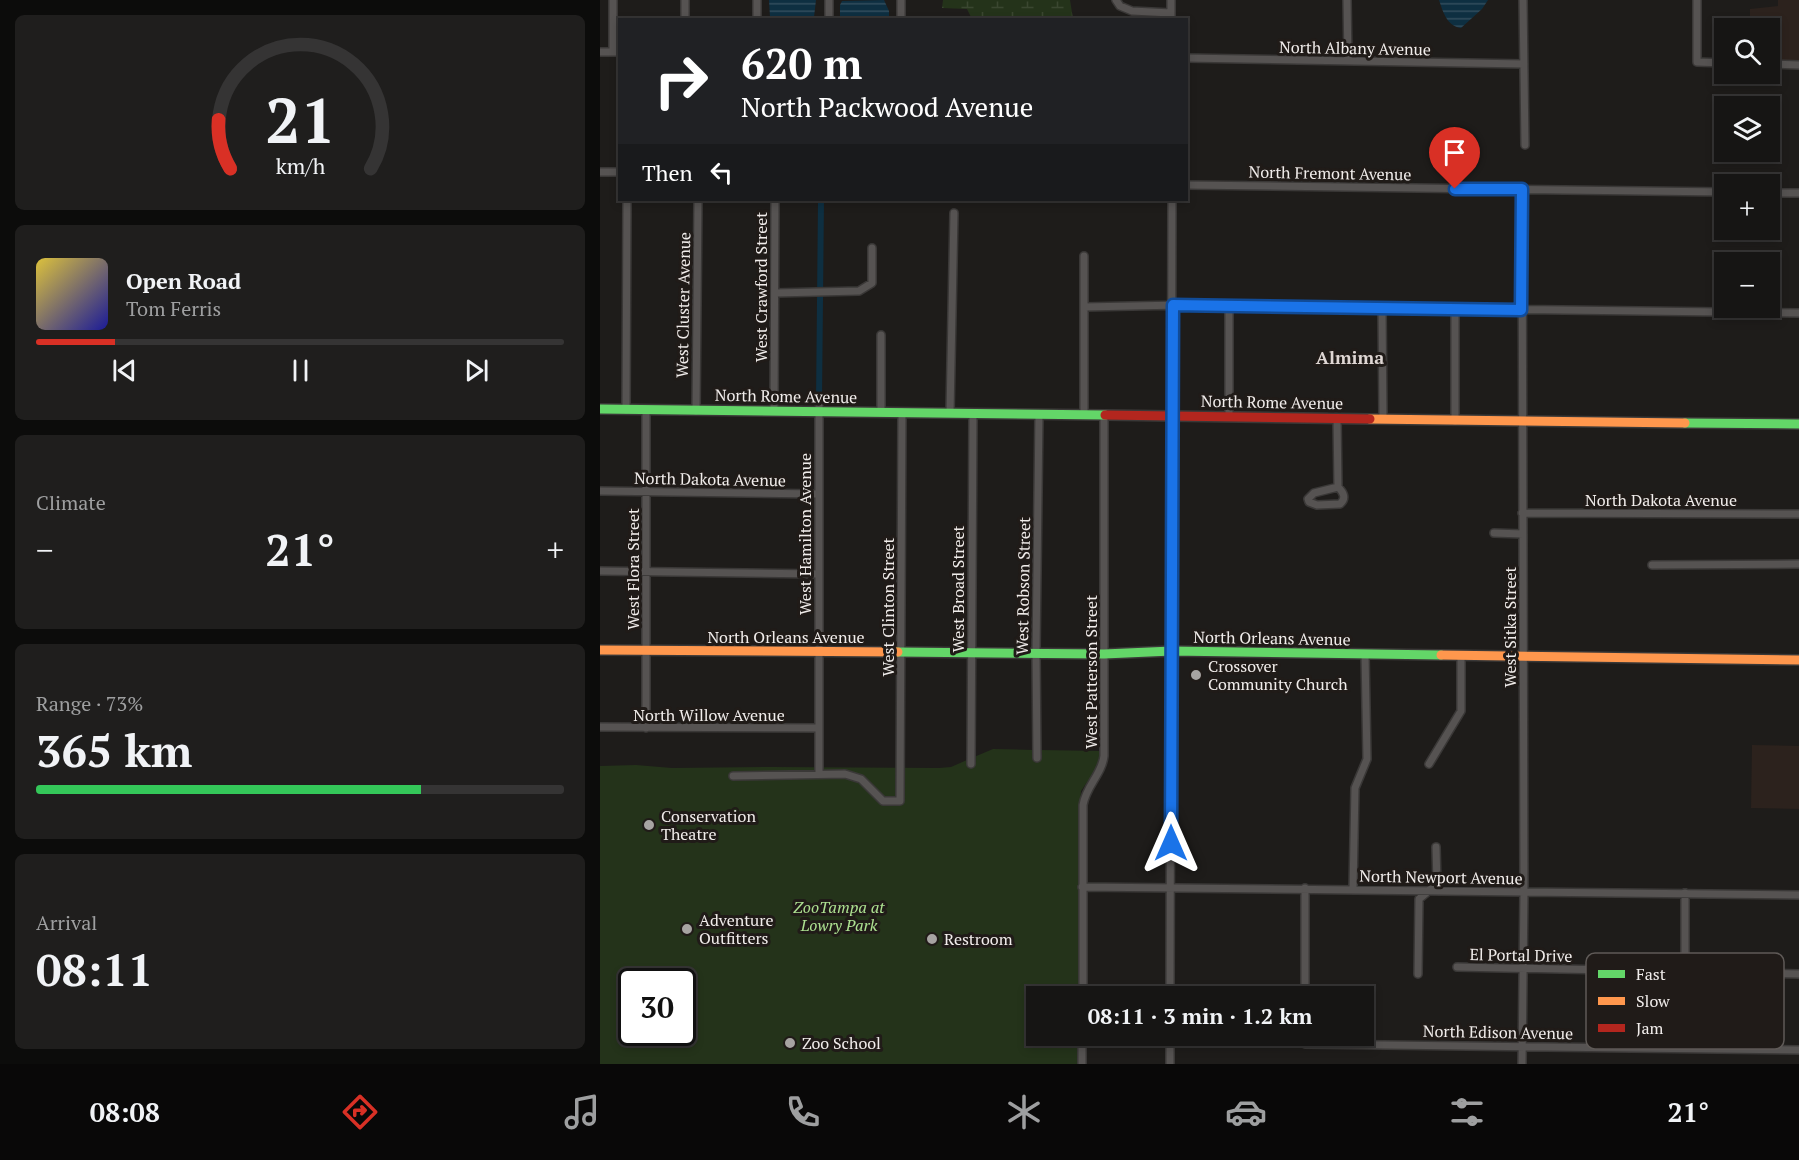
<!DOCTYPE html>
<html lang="en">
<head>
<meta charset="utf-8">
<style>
  body { margin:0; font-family:"PT Serif",serif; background:#1f1e1d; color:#f1f3f6; height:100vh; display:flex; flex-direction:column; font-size:22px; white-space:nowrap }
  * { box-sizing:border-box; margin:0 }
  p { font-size:20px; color:#9e9fa0 }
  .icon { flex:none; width:33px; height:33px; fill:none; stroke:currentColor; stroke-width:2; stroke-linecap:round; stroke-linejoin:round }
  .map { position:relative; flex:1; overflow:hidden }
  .details { display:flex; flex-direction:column; gap:15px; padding:15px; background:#0c0c0b; width:600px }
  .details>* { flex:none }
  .guide { position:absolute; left:18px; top:18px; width:570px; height:183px; border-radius:0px; box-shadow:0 3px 9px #0003,0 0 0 2px #353434; background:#202124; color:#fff; overflow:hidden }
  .buttons { position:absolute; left:1114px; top:18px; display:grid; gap:12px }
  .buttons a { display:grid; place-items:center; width:66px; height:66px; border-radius:0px; background:#161514; box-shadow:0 3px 9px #0003,0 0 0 2px #353434; font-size:30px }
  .speed { position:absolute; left:18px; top:968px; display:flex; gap:12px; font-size:30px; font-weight:700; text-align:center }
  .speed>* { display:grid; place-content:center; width:78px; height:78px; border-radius:50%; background:#161514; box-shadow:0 3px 9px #0003,0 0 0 2px #353434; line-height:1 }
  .speed .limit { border:3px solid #111; border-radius:9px; background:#fff; color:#111 }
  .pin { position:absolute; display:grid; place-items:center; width:51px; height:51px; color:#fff; margin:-62px -26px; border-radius:50% 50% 50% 0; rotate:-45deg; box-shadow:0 0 6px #0007 }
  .pin .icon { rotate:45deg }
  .me { position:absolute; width:66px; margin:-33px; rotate:0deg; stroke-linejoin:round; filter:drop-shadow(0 0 4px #0008) }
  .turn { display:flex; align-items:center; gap:21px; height:126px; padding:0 24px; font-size:27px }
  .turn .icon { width:78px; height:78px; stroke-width:2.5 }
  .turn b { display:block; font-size:42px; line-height:51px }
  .then { display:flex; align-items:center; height:57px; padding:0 24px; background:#0003; gap:12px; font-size:22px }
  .big { font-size:45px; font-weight:800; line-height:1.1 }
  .details .widget { flex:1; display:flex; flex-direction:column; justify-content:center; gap:9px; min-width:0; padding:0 21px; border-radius:9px; background:#1f1e1d }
  .details .dial { align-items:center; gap:0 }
  .dial svg { height:156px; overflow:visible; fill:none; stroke:#353434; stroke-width:7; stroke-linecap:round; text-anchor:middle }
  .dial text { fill:#f1f3f6; stroke:none }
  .song { display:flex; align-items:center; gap:18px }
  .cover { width:72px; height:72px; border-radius:9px; background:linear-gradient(135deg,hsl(50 70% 55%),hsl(240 70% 35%)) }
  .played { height:6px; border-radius:3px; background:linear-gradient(90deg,#d93025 15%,#353434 15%) }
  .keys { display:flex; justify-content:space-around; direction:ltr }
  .heat { display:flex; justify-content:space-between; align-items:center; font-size:33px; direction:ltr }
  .charge { height:9px; border-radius:4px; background:linear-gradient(90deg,#34c759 73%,#353434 0) }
  .trip { position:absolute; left:426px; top:986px; width:348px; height:60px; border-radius:0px; background:#161514; box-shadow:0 3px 9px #0003,0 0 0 2px #353434; font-weight:800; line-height:60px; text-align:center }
  .menu { display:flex; height:96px; justify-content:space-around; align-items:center; background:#090808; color:#9e9fa0 }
  .menu .icon { width:42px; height:42px }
  .menu .active { color:#d93025 }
  .menu b { font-size:27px; color:#f1f3f6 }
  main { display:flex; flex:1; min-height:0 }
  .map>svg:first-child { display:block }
  .built { fill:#2c221d }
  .green { fill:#24331a; fill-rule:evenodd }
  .wetland { fill:url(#wetland-marsh) }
  .water { fill:url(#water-rules) }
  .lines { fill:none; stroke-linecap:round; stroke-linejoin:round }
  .canal { stroke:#0e2f41; stroke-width:6 }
  .street-casing { stroke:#3a3837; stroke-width:10 }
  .fast-casing { stroke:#3a3837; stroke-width:12 }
  .slow-casing { stroke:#3a3837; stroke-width:12 }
  .jam-casing { stroke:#3a3837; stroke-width:12 }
  .street { stroke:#565352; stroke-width:7 }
  .fast { stroke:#63d668; stroke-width:9 }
  .slow { stroke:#ff974d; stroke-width:9 }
  .jam { stroke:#b3261e; stroke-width:9 }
  .route-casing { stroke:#114b97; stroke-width:15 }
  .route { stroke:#1a73e8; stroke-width:10 }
  .poi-dot { fill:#a7a4a2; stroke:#201b18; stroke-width:2 }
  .labels { text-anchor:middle; stroke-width:6; stroke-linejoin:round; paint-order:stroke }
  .street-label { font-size:16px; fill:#f1edeb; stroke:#201b18 }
  .poi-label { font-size:16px; fill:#f1edeb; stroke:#201b18; text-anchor:start }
  .park-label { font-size:16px; font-style:italic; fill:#ade191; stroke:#201b18 }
  .neighbourhood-label { font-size:18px; font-weight:bold; fill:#dfd7d4; stroke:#201b18 }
  .key { fill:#201b18; stroke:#5f5a57; stroke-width:1.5 }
  .key-label { font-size:16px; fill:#f1edeb }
</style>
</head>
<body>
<main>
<section class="details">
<div class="widget dial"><svg viewBox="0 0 100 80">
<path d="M14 69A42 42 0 1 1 86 69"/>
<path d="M14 69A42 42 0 0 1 8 44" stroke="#d93025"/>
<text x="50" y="56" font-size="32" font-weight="700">21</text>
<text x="50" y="72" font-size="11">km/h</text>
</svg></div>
<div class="widget">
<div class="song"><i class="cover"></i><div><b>Open Road</b><p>Tom Ferris</p></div></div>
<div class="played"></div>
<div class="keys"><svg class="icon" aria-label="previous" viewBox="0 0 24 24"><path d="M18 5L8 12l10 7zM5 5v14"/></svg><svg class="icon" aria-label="pause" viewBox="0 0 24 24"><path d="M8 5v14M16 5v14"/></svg><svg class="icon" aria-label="next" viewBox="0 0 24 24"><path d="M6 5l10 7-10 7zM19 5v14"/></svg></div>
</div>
<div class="widget"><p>Climate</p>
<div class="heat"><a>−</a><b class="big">21°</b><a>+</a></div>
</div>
<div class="widget"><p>Range · 73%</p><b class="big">365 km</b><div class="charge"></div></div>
<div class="widget"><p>Arrival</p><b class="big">08:11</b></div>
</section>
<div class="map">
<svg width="1199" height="1064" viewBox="0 0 1199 1064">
  <defs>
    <pattern id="wetland-marsh" width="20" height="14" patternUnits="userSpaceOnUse" patternTransform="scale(1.5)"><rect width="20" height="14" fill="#24331a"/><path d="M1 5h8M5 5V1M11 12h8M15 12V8" fill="none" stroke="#3a4730"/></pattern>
    <pattern id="water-rules" width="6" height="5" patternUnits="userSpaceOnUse" patternTransform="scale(1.5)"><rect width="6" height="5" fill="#0e2f41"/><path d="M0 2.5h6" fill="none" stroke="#324d5d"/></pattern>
  </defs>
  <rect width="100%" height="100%" fill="#1e1c1a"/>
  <path class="built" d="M1178,0H1199V62L1170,61V28H1150V9L1178,6Z
    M1152,745L1199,746V809L1151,808Z"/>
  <path class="green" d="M393,749L434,750V761H441L440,750L501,751L499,765L481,791L480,805L479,996H436V1035H479V1064H0V766L36,765L72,768L172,767L339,768L351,767L367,760L368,767H374V757ZM32,981H82V1032H32Z"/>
  <path class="wetland" d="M343,0H470L473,19H372L367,9L342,8Z"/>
  <path class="water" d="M169,0H216L214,17H170Z
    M284,0L289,11V19H240V5L242,1Z
    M839,0H888L882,9L861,28C847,26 843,12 839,0Z"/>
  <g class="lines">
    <path class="canal" d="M219,401L221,200"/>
    <defs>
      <path id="street" d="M85,0V20
        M157,0V20
        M229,0V20
        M301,0V20
        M516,0L520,6L532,11L571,13
        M571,0V20
        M747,0L748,61
        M923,0L925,145
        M1097,0V62L1125,63
        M0,52H20
        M13,52V0
        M586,58L924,64
        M1170,64L1199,65
        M0,172H20
        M586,185L1125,192
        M922,189L924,891L922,1064
        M1170,193H1199
        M484,256V414
        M175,293L259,291L272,283V248
        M629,306V417
        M484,307L580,305L1199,313
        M782,308L783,419
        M281,335V412
        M219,401V774
        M26,410L27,200
        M46,410V728
        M96,411L98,200
        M174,411L175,200
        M350,413L354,213
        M737,419L738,487
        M855,421V309
        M738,487C743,492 747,498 740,504L717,505L709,502L708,499L714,493Z
        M0,491L219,494
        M922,513L1199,514
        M894,533L923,534
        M1052,565L1199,564
        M0,571L218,574
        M0,727L218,728
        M437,758L436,652L439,414
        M371,764L373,414
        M829,764L861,711V655
        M133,776L245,774L261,779L283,801H300L302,412
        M482,887L1199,895
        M705,888V996
        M753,889L755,788L767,759L765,654
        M857,967L1199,974
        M818,974L819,899L837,884L836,847
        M483,996V805C486,786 502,774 504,756V414
        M570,996L572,200
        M705,1035V1044L1199,1050
        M1085,1048V893
        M482,1064V1035
        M570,1064V1035"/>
      <path id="fast" d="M0,409L505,415
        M1085,423L1199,424
        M298,652L504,654L572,651L841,655"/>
      <path id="slow" d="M770,419L1085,423
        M0,650L298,652
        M841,655L1199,660"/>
      <path id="jam" d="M505,415L770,419"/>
    </defs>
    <use href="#street" class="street-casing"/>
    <use href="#fast" class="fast-casing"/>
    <use href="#slow" class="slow-casing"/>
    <use href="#jam" class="jam-casing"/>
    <use href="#street" class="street"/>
    <use href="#fast" class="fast"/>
    <use href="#slow" class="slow"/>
    <use href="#jam" class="jam"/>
  </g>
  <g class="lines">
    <defs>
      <path id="route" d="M571,843L573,305L921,310L922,189H855"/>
    </defs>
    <use href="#route" class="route-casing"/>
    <use href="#route" class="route"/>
  </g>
  <g class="poi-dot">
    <circle cx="596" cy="675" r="6"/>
    <circle cx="49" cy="825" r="6"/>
    <circle cx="87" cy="929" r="6"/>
    <circle cx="332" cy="939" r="6"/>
    <circle cx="190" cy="1043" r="6"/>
  </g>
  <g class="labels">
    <g class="street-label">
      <text transform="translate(755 48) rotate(1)" y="6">North Albany Avenue</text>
      <text transform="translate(730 173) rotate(1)" y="6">North Fremont Avenue</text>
      <text transform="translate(161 287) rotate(-90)" y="6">West Crawford Street</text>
      <text transform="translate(83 305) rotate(-89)" y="6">West Cluster Avenue</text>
      <text transform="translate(186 396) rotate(1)" y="6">North Rome Avenue</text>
      <text transform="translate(672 402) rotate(1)" y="6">North Rome Avenue</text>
      <text transform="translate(110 479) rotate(1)" y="6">North Dakota Avenue</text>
      <text x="1061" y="506">North Dakota Avenue</text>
      <text transform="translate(205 534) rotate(-90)" y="6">West Hamilton Avenue</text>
      <text transform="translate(33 569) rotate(-90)" y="6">West Flora Street</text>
      <text transform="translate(423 586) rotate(-89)" y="6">West Robson Street</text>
      <text transform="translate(358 589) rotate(-90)" y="6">West Broad Street</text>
      <text transform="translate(288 607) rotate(-90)" y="6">West Clinton Street</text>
      <text transform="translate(910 627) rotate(-90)" y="6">West Sitka Street</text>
      <text x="186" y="643">North Orleans Avenue</text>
      <text transform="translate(672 638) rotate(1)" y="6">North Orleans Avenue</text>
      <text transform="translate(491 672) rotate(-90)" y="6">West Patterson Street</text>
      <text x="109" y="721">North Willow Avenue</text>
      <text transform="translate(841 877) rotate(1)" y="6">North Newport Avenue</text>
      <text transform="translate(921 955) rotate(1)" y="6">El Portal Drive</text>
      <text transform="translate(898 1032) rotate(1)" y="6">North Edison Avenue</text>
    </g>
    <g class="poi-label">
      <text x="608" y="672">Crossover<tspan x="608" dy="18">Community Church</tspan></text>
      <text x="61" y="822">Conservation<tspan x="61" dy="18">Theatre</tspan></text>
      <text x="99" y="926">Adventure<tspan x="99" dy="18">Outfitters</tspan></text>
      <text x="344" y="945">Restroom</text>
      <text x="202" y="1049">Zoo School</text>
    </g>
    <g class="park-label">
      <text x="239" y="913">ZooTampa at<tspan x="239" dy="18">Lowry Park</tspan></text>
    </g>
    <g class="neighbourhood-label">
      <text x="750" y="364">Almima</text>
    </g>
  </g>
  <rect x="986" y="953" width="198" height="96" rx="9" class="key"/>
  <rect x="998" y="970" width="27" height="8" fill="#63d668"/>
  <rect x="998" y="997" width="27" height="8" fill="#ff974d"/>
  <rect x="998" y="1024" width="27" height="8" fill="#b3261e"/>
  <g class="key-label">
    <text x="1036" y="980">Fast</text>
    <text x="1036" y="1007">Slow</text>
    <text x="1036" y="1034">Jam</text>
  </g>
</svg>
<div class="buttons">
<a><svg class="icon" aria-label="search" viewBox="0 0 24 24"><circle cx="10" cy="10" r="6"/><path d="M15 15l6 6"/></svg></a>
<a><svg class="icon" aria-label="layers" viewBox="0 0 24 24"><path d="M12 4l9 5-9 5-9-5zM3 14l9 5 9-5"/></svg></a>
<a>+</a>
<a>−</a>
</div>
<div class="speed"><div class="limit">30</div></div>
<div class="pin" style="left:855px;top:189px;background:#d93025"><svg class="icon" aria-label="arrive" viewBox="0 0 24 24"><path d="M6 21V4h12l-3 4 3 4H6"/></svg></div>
<svg class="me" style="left:571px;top:843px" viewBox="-20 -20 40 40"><path d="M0-17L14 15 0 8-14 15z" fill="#1a73e8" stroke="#fff" stroke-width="4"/></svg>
<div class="trip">08:11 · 3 min · 1.2 km</div>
<div class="guide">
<div class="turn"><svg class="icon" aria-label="right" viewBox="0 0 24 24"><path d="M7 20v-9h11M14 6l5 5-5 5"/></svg><div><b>620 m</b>North Packwood Avenue</div></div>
<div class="then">Then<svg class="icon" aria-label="left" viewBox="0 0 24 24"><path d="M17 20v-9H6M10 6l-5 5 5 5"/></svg></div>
</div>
</div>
</main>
<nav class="menu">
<b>08:08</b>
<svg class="icon active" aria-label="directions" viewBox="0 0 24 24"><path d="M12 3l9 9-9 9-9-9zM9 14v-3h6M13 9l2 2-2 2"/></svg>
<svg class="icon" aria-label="music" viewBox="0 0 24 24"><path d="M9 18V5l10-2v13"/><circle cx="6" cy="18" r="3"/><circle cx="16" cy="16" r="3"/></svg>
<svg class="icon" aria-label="phone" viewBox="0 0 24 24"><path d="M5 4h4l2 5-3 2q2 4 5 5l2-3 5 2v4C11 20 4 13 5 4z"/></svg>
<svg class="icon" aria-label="climate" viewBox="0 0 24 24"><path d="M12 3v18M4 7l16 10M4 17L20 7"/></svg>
<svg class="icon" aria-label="car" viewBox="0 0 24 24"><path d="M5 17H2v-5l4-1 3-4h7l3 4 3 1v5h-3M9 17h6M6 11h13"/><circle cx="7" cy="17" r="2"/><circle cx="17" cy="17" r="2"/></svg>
<svg class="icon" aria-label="filters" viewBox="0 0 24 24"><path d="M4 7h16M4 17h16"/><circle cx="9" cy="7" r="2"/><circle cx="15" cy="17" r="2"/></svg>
<b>21°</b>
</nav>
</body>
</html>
